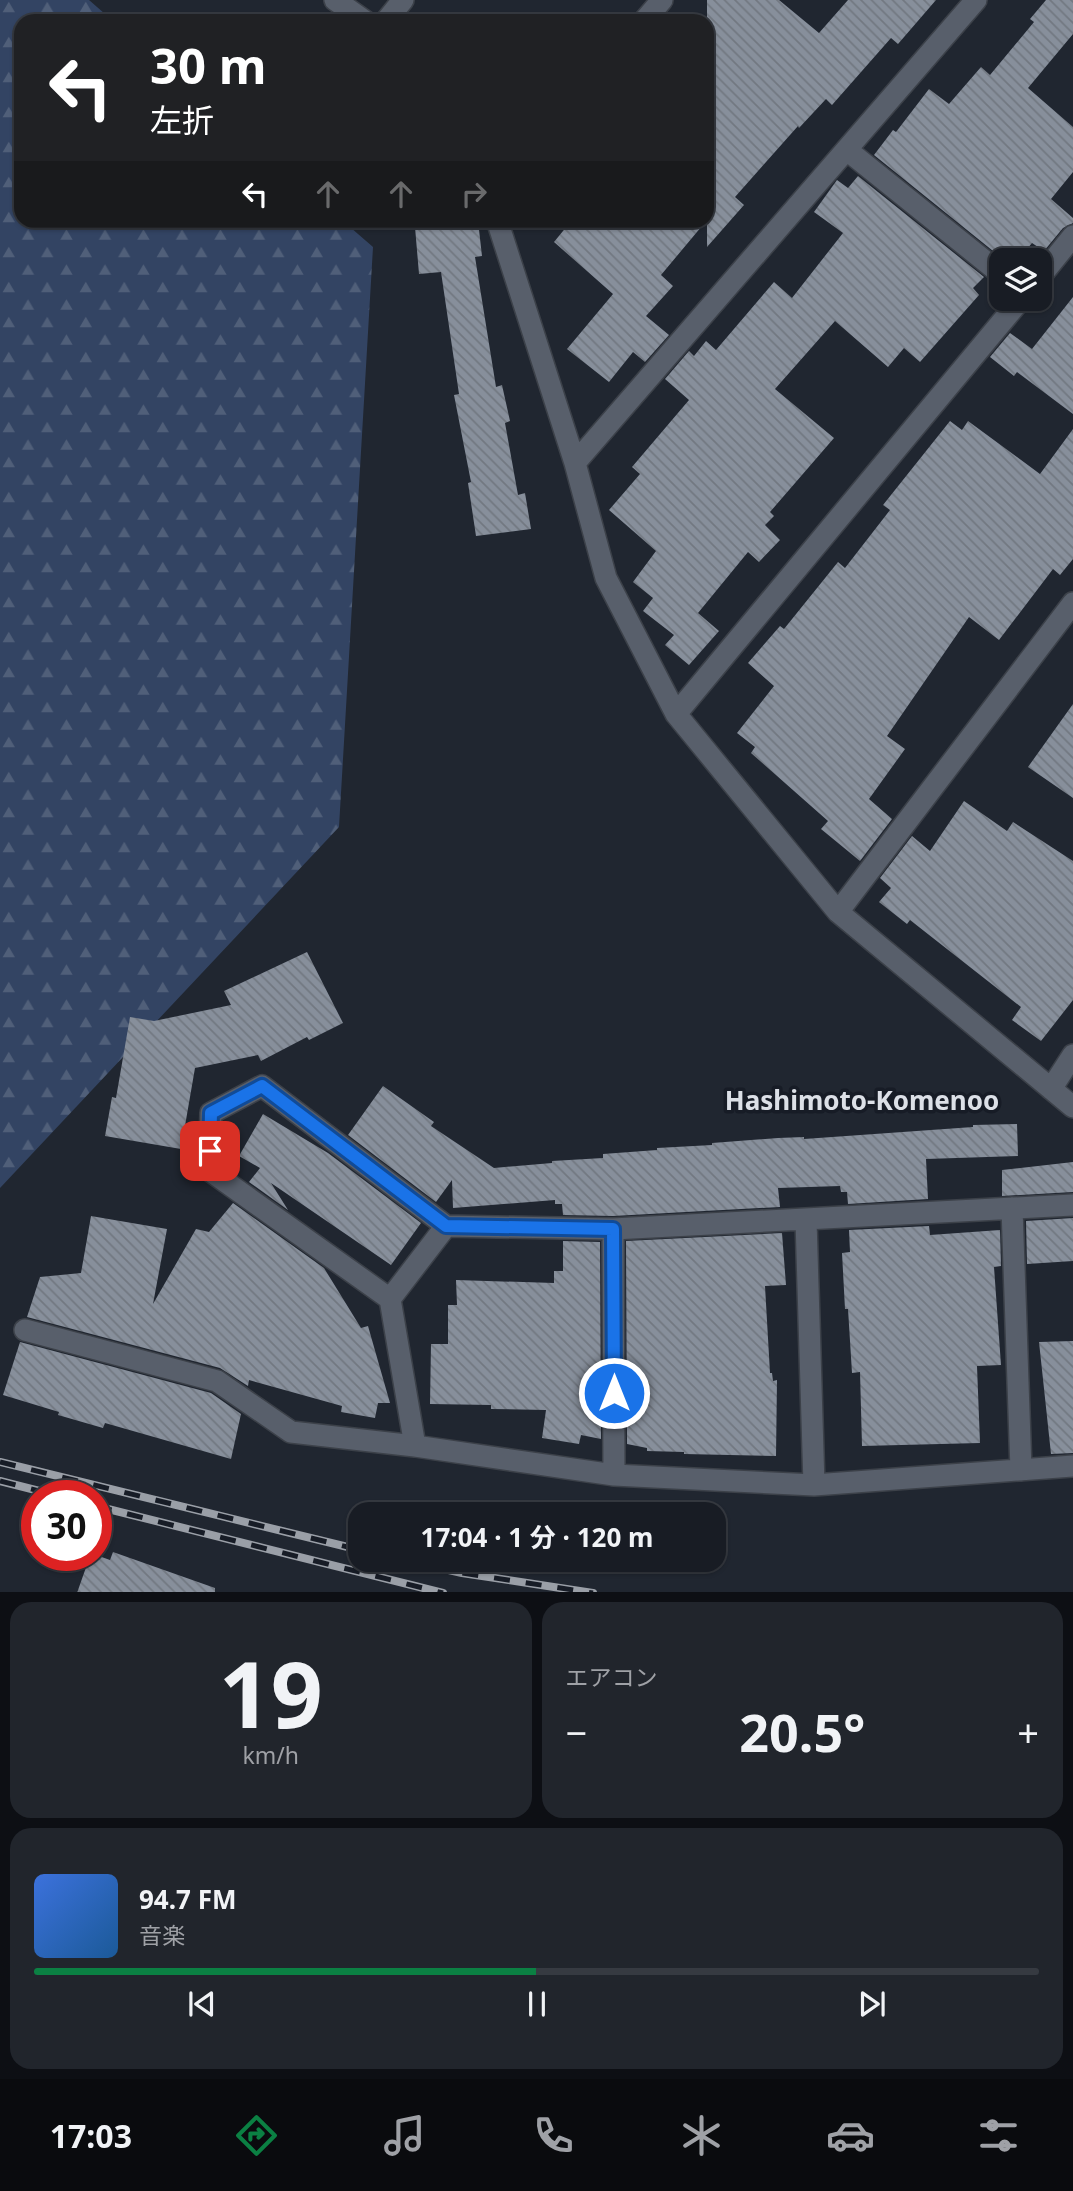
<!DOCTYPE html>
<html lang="ja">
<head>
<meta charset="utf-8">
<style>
  body { margin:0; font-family:"Noto Sans","Noto Sans JP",sans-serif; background:#21252c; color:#f1f3f6; height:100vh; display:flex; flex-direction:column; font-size:26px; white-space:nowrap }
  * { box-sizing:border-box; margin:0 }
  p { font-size:23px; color:#9fa1a6 }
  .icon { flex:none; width:38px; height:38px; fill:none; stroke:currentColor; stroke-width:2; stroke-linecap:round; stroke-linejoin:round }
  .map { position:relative; height:1592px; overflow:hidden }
  .panel { display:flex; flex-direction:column; gap:10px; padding:10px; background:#0d0f14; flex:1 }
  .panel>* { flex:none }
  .banner { position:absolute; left:14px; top:14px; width:700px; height:214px; border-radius:21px; box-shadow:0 2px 5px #0004,0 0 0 2px #363a41; background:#202124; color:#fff; overflow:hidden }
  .fabs { position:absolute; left:989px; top:248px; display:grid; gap:14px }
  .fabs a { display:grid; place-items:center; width:63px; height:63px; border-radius:14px; background:#181c24; box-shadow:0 2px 5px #0004,0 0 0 2px #363a41; font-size:35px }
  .speed { position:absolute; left:21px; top:1480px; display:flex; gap:14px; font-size:35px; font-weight:700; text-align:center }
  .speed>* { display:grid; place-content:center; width:91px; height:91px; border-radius:50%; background:#181c24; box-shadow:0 2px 5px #0004,0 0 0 2px #363a41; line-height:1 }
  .speed .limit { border:10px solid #d22; background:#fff; color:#111 }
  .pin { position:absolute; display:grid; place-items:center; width:60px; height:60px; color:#fff; margin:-30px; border-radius:14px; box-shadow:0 4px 10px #0006 }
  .me { position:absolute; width:77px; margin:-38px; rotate:0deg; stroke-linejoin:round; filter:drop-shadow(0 0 5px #0008) }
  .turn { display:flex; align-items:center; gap:24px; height:147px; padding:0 21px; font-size:32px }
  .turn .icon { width:91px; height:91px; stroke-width:2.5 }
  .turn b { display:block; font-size:49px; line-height:60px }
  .lanes { display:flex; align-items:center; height:66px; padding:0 21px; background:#0003; justify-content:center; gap:35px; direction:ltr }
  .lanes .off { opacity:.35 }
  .big { font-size:52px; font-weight:700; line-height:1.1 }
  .panel .card { flex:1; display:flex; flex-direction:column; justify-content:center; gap:10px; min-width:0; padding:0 24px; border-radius:21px; background:#21252c }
  .panel .dial { align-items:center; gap:0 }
  .dial b { font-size:91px; line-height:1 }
  .song { display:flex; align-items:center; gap:21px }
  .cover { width:84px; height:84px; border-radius:10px; background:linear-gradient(135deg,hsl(220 70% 55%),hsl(210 70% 35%)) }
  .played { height:7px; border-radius:4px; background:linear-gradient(90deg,#0b8043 50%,#363a41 50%) }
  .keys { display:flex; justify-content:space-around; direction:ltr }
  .heat { display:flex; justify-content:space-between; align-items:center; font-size:38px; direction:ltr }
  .panel .tiles { flex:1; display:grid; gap:10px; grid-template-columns:1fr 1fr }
  .card:last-child { grid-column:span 2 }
  .trip { position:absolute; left:348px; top:1502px; width:378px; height:70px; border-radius:21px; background:#181c24; box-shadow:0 2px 5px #0004,0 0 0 2px #363a41; font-weight:700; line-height:70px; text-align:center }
  .tabs { display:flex; height:112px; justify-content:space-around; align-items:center; background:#0a0b0e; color:#9fa1a6 }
  .tabs .icon { width:49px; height:49px }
  .tabs .current { color:#0b8043 }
  .tabs b { font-size:32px; color:#f1f3f6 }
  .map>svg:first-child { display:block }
  .forest { fill:url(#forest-firs) }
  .building { fill:url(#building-back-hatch) }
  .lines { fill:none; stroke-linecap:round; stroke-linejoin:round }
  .street-casing { stroke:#3c4149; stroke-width:24 }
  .street { stroke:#585f6b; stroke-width:21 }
  .rail-casing { stroke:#9a9fa7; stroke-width:8 }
  .rail { stroke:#171c26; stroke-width:5; stroke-dasharray:16; stroke-linecap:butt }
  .route-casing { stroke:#114b97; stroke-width:18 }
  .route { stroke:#1a73e8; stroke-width:12 }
  .labels { text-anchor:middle; stroke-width:7; stroke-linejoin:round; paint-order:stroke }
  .neighbourhood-label { font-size:26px; font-weight:bold; fill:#dce0e7; stroke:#171c26 }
</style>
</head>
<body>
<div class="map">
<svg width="1073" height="1593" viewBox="0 0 1073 1593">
  <defs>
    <pattern id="forest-firs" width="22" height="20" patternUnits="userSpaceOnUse" patternTransform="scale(1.75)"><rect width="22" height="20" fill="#334463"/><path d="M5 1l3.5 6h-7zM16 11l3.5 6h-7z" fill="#505f79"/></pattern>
    <pattern id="building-back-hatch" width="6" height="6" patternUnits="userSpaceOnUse" patternTransform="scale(1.75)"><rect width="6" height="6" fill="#878f9b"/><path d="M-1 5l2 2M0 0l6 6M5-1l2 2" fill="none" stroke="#727881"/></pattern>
  </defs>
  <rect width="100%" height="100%" fill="#202630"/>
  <path class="forest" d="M0,0H89L113,21H21V220L343,221L373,247L339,827L0,1188Z"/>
  <path class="building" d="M707,0H779L819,33L848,0H936L898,44L891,38L832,105L826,99L799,128L798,126L735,197L744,205L707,247Z
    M1046,0H1073V34L1028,88L1073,127V172L1051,199L1073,218V223L1063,228L1044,251L1032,243L1022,255L1014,249L1003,259L874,155L893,130L896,132L929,89L949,104L981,67L990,75L1034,22L1030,19Z
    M858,176L984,277L973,288L979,295L920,362L904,348L888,367L835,321L775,389L834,438L770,512L774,516L765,525L780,540L759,562L748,552L698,613L719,631L689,665L665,645L674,635L643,611L653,598L633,582L656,551L609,510L640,474L632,467L689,400L665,379L689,351L694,356L706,341L716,350L774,282L792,298L843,233L814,212L837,180L848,188Z
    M572,220H707L661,275L673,286L646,316L669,335L645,362L633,352L609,382L567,349L613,294L554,242Z
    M478,221L482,256L475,257L496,387L502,385L510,421L505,423L518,495L525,493L531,529L476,536L468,483L471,482L454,395L459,394L441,272L419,274L415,227Z
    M1073,297V414L1017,372L1014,376L990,357L1010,333L1032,349Z
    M950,421L962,430L968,421L1040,474L1073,429V559L1060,575L1053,569L999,640L969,617L887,736L905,749L869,799L892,819L860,861L821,829L828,821L751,753L755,747L737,733L774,686L748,663L780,626L784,629L838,562L845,568L890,510L883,505Z
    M1073,704V798L1028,767Z
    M964,801L1007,831L1013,822L1073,861V1000L1041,1041L1012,1020L1021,1007L910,920L907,924L879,902L891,888L880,878L912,836L930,851Z
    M307,952L343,1023L309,1040L307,1037L261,1061L258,1055L195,1068L181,1149L105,1136L112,1097L116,1098L130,1017L154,1021L231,1005L224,991Z
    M383,1086L434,1122L431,1126L494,1168L552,1163V1161L603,1158V1154L657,1150V1148L712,1145V1143L778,1138L804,1137V1139L973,1127V1125L1017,1124L1018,1156L926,1159L928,1199L848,1204L847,1192H841L840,1186L778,1188L780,1207L613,1216L563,1215L562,1204H555V1200L453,1208L452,1180L436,1202L348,1135Z
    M263,1114L328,1153L421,1223L391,1265L271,1183L288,1210L249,1182L260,1168L239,1156Z
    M1073,1162V1192L1002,1196V1170Z
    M233,1203L324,1268L361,1328L368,1326L390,1403H378L375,1418L341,1412L342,1406L249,1380L248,1386L220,1368L27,1317L40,1277L81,1273L91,1216L167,1229L153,1304L196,1229L209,1232Z
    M1073,1218V1261L1027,1264L1026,1221Z
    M929,1226L930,1235L1000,1230L1001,1266L994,1267L1001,1365L977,1366L980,1443L862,1446L860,1372L852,1373L848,1309H845L842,1253L850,1252L849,1230Z
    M782,1233L786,1285L765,1286L770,1373H772L773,1381L777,1380L776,1456L684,1454V1452L647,1451V1448L627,1444L626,1241Z
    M563,1241L600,1242L601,1439L581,1435L579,1444L542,1438L546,1410L491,1409V1405L430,1404L431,1344H448V1305H457L456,1280L554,1283V1271H563Z
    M1073,1341V1453L1051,1454L1039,1342Z
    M20,1342L211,1393L241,1414L231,1459L105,1423L103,1428L58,1415L59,1412L3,1395Z
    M113,1552L215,1588V1593H77L90,1556L96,1555L110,1560Z"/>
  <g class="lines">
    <defs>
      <path id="street" d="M335,0L365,21
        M386,21L403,0
        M644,21L662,0
        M847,150L1001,274
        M497,220L575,463L606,578L676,714L838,912L1073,1107
        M1040,277L1073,236
        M575,463L976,0
        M676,714L1021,299
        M838,912L1073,603
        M1051,1089L1073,1055
        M1073,1205L613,1229L614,1475L814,1485L1073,1466
        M1012,1208L1021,1470
        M806,1220L814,1485
        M390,1299L446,1226
        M25,1330L217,1381L291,1432L415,1446L614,1475
        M415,1446L390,1299L209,1170L211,1113L262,1086L446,1226L613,1229"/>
    </defs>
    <use href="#street" class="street-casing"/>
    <use href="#street" class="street"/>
    <defs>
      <path id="rail" d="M0,1462L360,1550
        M0,1481L59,1496
        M96,1506L443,1593
        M400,1559L462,1573L593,1593"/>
    </defs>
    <use href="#rail" class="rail-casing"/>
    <use href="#rail" class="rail"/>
  </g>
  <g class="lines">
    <defs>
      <path id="route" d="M210,1151L211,1113L262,1086L446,1226L613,1229L614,1393"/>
    </defs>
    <use href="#route" class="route-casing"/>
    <use href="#route" class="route"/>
  </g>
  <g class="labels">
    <g class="neighbourhood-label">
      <text x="862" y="1110">Hashimoto-Komenoo</text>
    </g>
  </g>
</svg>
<div class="fabs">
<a><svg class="icon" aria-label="layers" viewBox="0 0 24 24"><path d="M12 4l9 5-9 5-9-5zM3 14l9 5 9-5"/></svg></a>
</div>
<div class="speed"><div class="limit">30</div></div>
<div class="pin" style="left:210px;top:1151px;background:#d93025"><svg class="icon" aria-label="arrive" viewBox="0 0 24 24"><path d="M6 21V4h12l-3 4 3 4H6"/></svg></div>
<svg class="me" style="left:614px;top:1393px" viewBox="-20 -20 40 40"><circle r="17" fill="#1a73e8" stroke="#fff" stroke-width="3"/><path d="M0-11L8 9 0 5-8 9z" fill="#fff"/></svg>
<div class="trip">17:04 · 1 分 · 120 m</div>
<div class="banner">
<div class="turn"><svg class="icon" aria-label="left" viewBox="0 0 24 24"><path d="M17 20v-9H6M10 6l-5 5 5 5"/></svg><div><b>30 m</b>左折</div></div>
<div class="lanes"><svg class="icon" aria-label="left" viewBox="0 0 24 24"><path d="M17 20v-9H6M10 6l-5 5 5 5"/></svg><svg class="icon off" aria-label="ahead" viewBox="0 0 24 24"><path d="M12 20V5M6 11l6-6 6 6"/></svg><svg class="icon off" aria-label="ahead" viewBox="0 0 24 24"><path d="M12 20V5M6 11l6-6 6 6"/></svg><svg class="icon off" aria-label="right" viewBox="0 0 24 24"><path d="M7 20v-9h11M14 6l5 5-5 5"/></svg></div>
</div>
</div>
<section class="panel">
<div class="tiles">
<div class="card dial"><b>19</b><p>km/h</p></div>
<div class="card"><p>エアコン</p>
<div class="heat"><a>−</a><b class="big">20.5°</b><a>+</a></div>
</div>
<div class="card">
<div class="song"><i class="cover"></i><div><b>94.7 FM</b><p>音楽</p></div></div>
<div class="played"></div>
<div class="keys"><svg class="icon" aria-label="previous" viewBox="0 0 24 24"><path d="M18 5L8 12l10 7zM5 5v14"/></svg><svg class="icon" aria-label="pause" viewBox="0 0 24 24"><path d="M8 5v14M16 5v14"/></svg><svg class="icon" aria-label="next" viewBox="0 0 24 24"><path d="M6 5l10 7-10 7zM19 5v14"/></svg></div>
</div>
</div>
</section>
<nav class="tabs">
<b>17:03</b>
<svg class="icon current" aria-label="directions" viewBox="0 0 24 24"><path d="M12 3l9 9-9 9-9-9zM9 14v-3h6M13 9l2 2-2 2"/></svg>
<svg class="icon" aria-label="music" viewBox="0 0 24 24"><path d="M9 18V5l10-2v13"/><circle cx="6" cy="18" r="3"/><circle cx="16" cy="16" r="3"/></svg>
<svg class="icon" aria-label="phone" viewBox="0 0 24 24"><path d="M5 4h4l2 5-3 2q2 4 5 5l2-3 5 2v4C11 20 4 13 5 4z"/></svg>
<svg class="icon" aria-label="climate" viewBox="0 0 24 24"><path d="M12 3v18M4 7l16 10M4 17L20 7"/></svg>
<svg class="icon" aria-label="car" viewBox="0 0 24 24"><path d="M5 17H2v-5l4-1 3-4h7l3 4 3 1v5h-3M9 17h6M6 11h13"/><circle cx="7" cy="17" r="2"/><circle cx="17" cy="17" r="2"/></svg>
<svg class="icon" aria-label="filters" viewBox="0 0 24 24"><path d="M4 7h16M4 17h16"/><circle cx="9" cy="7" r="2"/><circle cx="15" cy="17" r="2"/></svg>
</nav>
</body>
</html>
